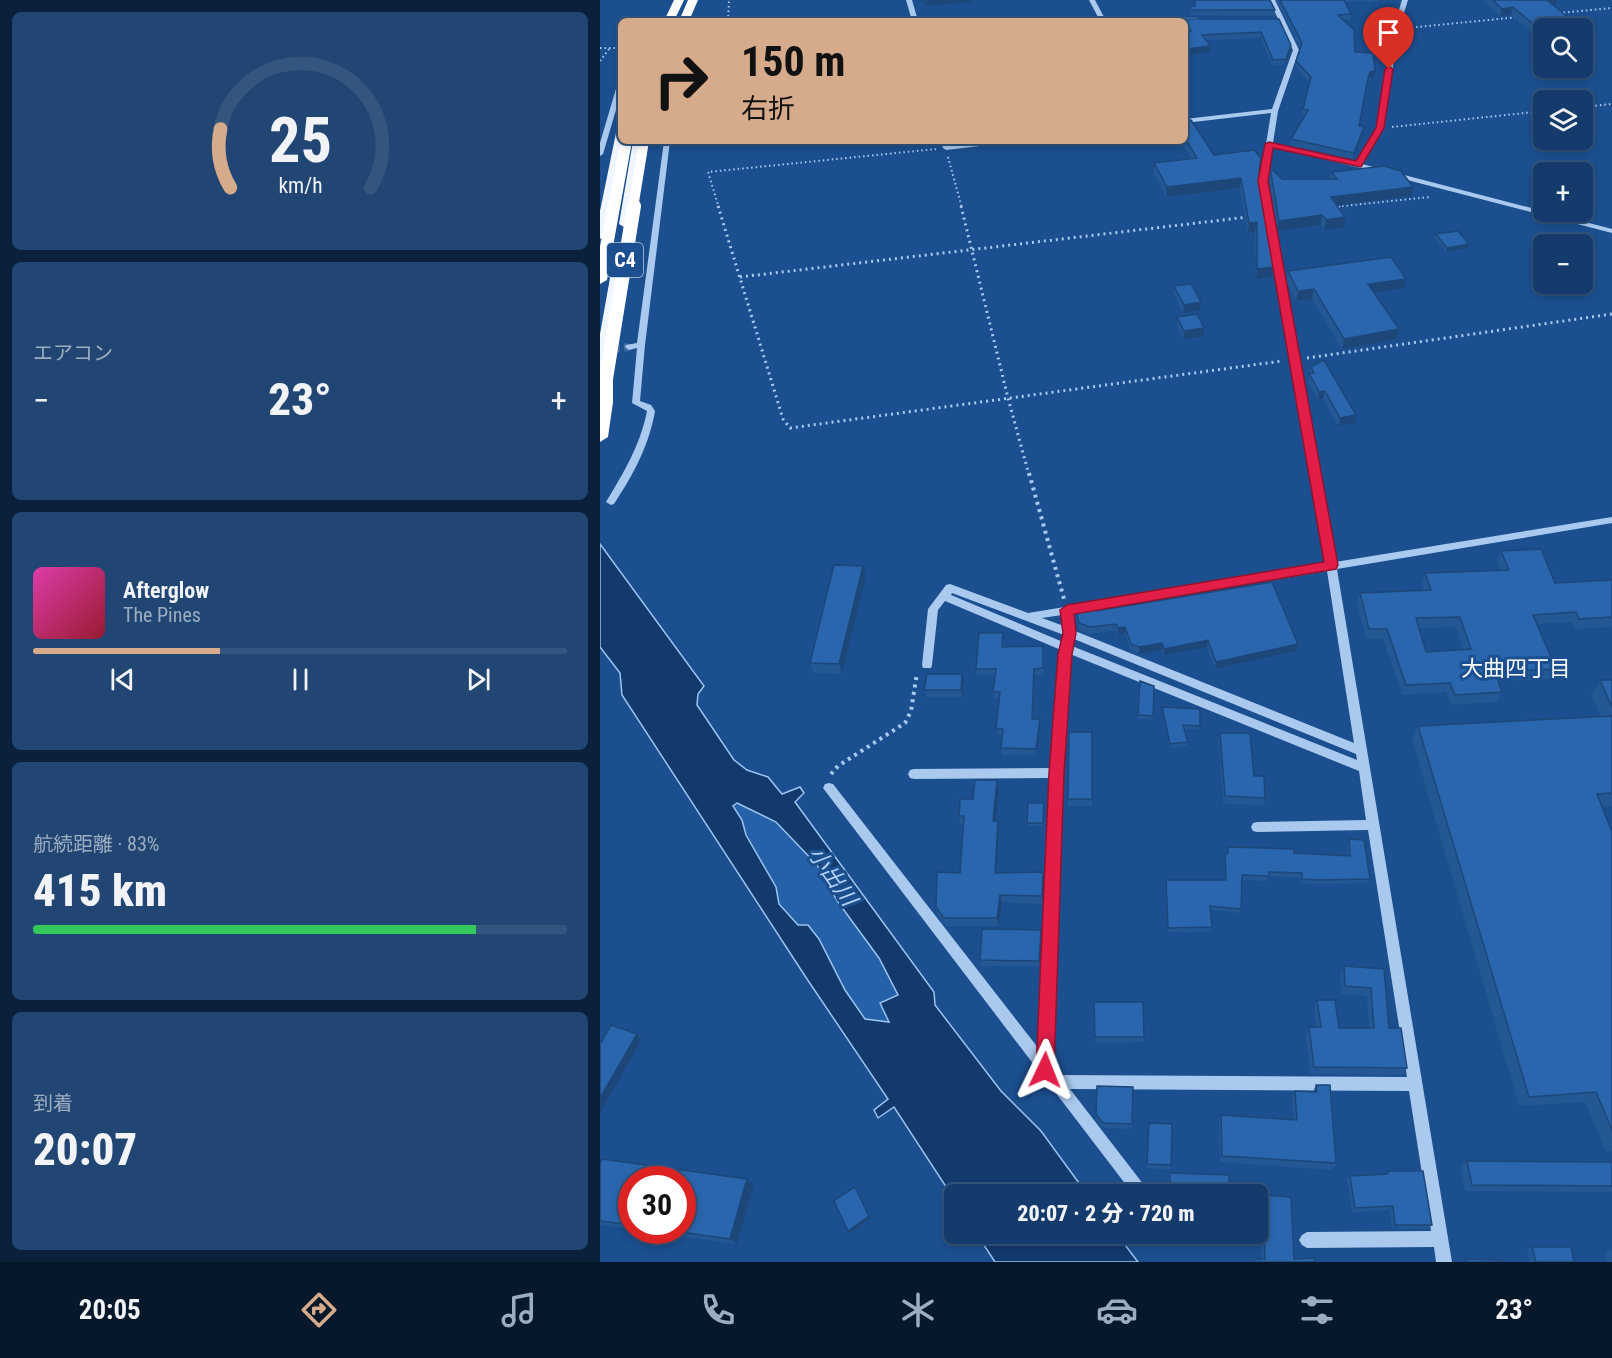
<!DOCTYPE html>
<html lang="ja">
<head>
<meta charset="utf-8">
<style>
  body { margin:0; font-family:"Roboto Condensed","Noto Sans JP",sans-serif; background:#214673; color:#f1f3f6; height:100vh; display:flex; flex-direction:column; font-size:22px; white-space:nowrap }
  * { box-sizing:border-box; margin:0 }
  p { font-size:20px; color:#9dadc1 }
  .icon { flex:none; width:33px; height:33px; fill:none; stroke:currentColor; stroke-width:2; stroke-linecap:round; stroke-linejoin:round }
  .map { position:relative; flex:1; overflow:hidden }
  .details { display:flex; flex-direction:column; gap:12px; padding:12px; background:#0b203b; width:600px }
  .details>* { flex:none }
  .guide { position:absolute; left:18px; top:18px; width:570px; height:126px; border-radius:9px; box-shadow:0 3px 9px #0003,0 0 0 2px #33557e; background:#d6ab8b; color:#111; overflow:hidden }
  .buttons { position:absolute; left:933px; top:18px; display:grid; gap:12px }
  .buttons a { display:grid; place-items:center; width:60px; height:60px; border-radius:9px; background:#143b6b; box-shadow:0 3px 9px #0003,0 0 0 2px #33557e; font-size:30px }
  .speed { position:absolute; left:18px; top:1166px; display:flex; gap:12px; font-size:30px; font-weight:700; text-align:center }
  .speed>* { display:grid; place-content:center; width:78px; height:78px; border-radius:50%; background:#143b6b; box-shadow:0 3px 9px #0003,0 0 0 2px #33557e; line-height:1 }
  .speed .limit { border:9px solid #d22; background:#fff; color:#111 }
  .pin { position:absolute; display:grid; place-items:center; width:51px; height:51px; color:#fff; margin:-62px -26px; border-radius:50% 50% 50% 0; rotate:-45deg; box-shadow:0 0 6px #0007 }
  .pin .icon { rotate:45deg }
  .me { position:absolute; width:66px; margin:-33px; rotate:2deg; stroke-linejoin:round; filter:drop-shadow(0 0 4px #0008) }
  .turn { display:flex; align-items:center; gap:21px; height:126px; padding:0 24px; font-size:27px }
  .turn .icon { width:78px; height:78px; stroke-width:2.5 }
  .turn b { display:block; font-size:42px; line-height:51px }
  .big { font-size:45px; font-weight:800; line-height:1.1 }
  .details .card { flex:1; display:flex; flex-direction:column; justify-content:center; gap:9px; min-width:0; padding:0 21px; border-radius:9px; background:#214673 }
  .details .dial { align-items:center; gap:0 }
  .dial svg { height:156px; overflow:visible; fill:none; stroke:#33557e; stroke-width:7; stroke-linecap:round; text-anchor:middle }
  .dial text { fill:#f1f3f6; stroke:none }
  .song { display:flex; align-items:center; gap:18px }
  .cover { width:72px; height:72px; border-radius:9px; background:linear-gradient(135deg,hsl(320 70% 55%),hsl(350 70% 35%)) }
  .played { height:6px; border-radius:3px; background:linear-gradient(90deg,#d6ab8b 35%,#33557e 35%) }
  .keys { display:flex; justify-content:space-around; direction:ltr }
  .heat { display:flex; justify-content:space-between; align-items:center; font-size:33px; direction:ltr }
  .charge { height:9px; border-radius:4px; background:linear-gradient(90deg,#34c759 83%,#33557e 0) }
  .trip { position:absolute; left:344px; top:1184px; width:324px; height:60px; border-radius:9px; background:#143b6b; box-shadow:0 3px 9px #0003,0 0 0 2px #33557e; font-weight:800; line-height:60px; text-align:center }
  .dock { display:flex; height:96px; justify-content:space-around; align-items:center; background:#08182b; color:#9dadc1 }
  .dock .icon { width:42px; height:42px }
  .dock .selected { color:#d6ab8b }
  .dock b { font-size:27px; color:#f1f3f6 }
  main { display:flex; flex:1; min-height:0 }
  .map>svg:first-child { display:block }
  .green { fill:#2461a8 }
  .water { fill:#123a6d; stroke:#9cc4f0; stroke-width:1.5; fill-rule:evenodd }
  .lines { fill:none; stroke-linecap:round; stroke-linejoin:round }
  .minor-tunnel { stroke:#3d69a0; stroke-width:8; stroke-dasharray:8 4; stroke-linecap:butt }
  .path-far2 { stroke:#a9c9ee; stroke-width:2; stroke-dasharray:1.5 3; stroke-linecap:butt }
  .path-far1 { stroke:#a9c9ee; stroke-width:3; stroke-dasharray:2 4; stroke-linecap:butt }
  .path { stroke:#a9c9ee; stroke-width:4; stroke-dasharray:3 4.5; stroke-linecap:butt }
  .minor { fill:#a9c9ee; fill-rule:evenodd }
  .major { fill:#f0f6ff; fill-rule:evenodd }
  .highway { fill:#fff; fill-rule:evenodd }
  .highway-bridge-far1 { stroke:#fff; stroke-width:10 }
  .highway-bridge { stroke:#fff; stroke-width:14 }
  .wall { fill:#245895; fill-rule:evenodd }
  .shaded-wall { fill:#1d4779 }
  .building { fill:#2a66ad; stroke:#1d4779; stroke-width:1.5; fill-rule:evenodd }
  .route { fill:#e11d48; stroke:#92132f; stroke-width:1.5 }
  .labels { text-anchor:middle; stroke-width:6; stroke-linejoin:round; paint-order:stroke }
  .shield { fill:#1b4f8f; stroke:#bbcadd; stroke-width:1.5 }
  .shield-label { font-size:20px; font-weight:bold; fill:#fff }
  .neighbourhood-label { font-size:22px; fill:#fff; stroke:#1b4f8f }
  .water-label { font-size:22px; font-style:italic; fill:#b5d3f5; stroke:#1b4f8f }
</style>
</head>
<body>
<main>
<section class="details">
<div class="card dial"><svg viewBox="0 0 100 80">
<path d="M14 69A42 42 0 1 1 86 69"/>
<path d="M14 69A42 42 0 0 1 9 39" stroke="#d6ab8b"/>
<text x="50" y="56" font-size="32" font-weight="700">25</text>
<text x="50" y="72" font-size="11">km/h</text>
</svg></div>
<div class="card"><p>エアコン</p>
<div class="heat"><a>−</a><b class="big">23°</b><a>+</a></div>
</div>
<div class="card">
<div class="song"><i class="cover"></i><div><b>Afterglow</b><p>The Pines</p></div></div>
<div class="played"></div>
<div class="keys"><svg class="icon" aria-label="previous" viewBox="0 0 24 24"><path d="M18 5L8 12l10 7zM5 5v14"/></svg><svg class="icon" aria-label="pause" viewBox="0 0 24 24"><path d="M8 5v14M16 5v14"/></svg><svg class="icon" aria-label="next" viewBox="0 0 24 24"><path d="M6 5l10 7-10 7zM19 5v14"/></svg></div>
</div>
<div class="card"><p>航続距離 · 83%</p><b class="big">415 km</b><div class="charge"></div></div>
<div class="card"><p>到着</p><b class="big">20:07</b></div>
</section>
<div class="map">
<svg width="1012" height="1262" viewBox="0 0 1012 1262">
  <rect width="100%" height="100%" fill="#1b4f8f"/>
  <path class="green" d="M137,803L176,822L217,865L238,902L279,958L298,996L280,1003L290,1022L265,1019L198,925L179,904L176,887L146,835L142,820L133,806Z"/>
  <path class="water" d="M0,544L104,686L98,694L97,705L134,760L147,770L168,777L182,794L200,787L204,793L195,802L334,992L335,1005L401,1091L441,1131L487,1194H354V1199L294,1107L278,1118L274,1110L288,1099L207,979L22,695L20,673L0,647ZM137,803L176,822L217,865L238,902L279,958L298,995L280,1003L289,1022L265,1019L245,990L219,939L208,925H198L179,904L176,887L146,835L142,820L133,806Z
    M376,1233H516L538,1262H395Z"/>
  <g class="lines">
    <path class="minor-tunnel" d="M0,350L29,347"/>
    <path class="path-far2" d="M959,13L1012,8
      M128,21L129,0
      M807,28L919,17
      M0,48H21
      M0,61L9,49
      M982,107L1012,104
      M792,127L944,111
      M348,157L362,208
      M733,207L830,197
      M119,208L108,172L336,149"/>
    <path class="path-far1" d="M118,206L183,419L190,428L682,361
      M361,206L408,398L429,475
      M733,207L740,206
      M140,277L648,217
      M707,358L1012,314"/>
    <path class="path" d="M429,473L464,599
      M231,774L238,766L305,723L311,711L317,673"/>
    <path class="minor" d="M306,0H312L318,21H312Z
      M489,0H495L504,17L597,18L600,20L597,22L500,21Z
      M669,0H675L699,50L678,111L673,143L756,162L777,128L793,29L802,0H808L799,29L783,128L762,164L1012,229V233L757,167L672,147L666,181L735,562L1012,517V523L737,569L852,1262H836L834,1247L707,1248L702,1245L699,1240L702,1235L707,1232L831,1231L809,1091L470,1089L547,1189L549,1194H533L452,1088L449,1087L447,1082L223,788L225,784L229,783L233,784L439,1049L450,778L314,779L310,778L308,774L310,770L314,769L451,768L461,650L345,601L338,610L332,665L331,668H323L322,665L328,609L346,585L350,584L428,613L726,564L660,181L671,113L585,123V119L672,109L693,50ZM727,571L754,743L475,631L473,613ZM352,593L464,635L463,642L351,595ZM462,615L464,626L442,618ZM474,639L756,754L757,760L472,646ZM470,654L759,771L766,820L657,822L653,823L651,827L653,831L657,832L768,830L807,1077L459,1075L452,1066L462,773Z
      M66,16L68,17V19L47,21Z
      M21,80V93L3,154L0,156V143L18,82Z
      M64,141H70L45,345L40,401L51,405L55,411C49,446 33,475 14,504L11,505L6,502C24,472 40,446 47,411L32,403L37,348L29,350L25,347L26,345L37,343Z
      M341,141H347L349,146L388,141H408L405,143L346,150L343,148Z"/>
    <path class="major" d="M21,130V141H24L5,236L0,239V211L16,133Z
      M33,141H43L29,224L24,227L19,224Z
      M20,247L25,250L6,368L0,372V334L15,250Z"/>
    <path class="highway" d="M74,0H84L74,21H64Z
      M88,0H98L89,21H79Z
      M21,140L32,141L7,280L0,284V246Z
      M6,374L13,379V402L8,437L0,442V377Z"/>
    <path class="highway-bridge-far1" d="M33,208L44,141"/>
    <path class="highway-bridge" d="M6,379L34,206"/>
  </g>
  <path class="wall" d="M594,0H670L675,10L674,16L591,15L590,11V6H595Z
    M676,0H779V1L745,2L751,14L750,19L743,20L755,52L775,71L774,77H769L766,88L759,126L764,127L763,133L753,159L690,145L691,139L704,115H702L703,109L709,82L696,67L700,48Z
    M883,0H957L956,5L954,6L980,27L979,28H944V43L911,15L900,16Z
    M584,19H679L691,45V50L685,65H672L661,38L606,40L611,46L610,52L588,31L585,26Z
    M585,121L614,155L659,173L674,267L672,277L656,279L655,232L648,233L640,188L566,197L554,173V163L591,158L580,141H585Z
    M353,141H377L354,143Z
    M670,167L682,179H731L732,172L811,196L737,206L744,227L724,230L721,225L677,231L669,177Z
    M836,234L869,244L868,248L846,252L835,238Z
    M688,271L806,279L804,288L774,292L797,339L742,349L712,299L696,301L686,281Z
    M574,286L600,310L583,313L574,294Z
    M577,317L604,336L584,339L577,325Z
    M711,367L755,423L738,426L723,399L718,400L708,382Z
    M901,551L955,583L1012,580V627L974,629L971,622L937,624L956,669L950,679L898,681L902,692L897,702L851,705L846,692L802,695L783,639H766L757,603L760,593L824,591L822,583L825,573L901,570L897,561ZM856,627L863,650L826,652L819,628Z
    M266,576L242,674L213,673L210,663Z
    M475,608L496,611L696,651L615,669L607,647L564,655L562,650L539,654L531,651L525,634L518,635L516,630L490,634L479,630L476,615Z
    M403,633L404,647L444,653V675H435L433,719H440V725L437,755H402L401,748L402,735H397L396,729L400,698H394L393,692L395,675H377L376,669Z
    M362,674L364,681L362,697H326L324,690Z
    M1000,680H1012V806H1002L1012,832V1151L1006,1152L985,1102L919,1106L812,740L818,726L1001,716L991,695Z
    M540,681L554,686L553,720L538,719Z
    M562,707L600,726V729H584L588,742L587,746L570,748L562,711Z
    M492,732V806H468V799Z
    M620,733L654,776L665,798L664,805L623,804L619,740Z
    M397,780L399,789L395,821L399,829L396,872H443L444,879L443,904L402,902L399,926H346L338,915L336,907L360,873L363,824H360L359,816L373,799Z
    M444,807L443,826H428L427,823Z
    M749,839L770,879L768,883L716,884L701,883V878L669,876L668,881L642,880L641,909L640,913L610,910L612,927L611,932H568L566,880H625L624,859L625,854L627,853L628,847L748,856L747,844Z
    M441,936L440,967L381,966L380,960Z
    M744,966L784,969L789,1028L807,1068L803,1075L710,1074L706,1035L709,1027H716L714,1008L717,1000L739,1028H769L767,996L741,994L740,974Z
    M494,1002L544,1037V1042L495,1043Z
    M716,1085L736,1163L732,1170L620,1162L619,1122L621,1115L693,1120L692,1098L695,1091L713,1092Z
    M497,1086L533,1087L532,1129L503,1128L496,1119Z
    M548,1127L571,1165L570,1170L547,1168Z
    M867,1161L1012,1162V1192L865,1191L861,1167Z
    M0,1164L154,1185L137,1244L36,1230H82L32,1179V1229L0,1225Z
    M788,1171L832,1225L828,1229H792L789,1210L752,1212L747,1180L750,1176L785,1175Z
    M663,1195L694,1259L714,1262H652L654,1259H662L660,1200Z
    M604,1233H631L632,1240L630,1243H605Z
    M932,1247L974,1262H930L927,1250Z
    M1012,1249V1262H1008L1005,1253Z"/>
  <path class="shaded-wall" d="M345,0H371V2L326,6L325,2Z
    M945,0H957L956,5L943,7Z
    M913,7L911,15L900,16L902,9Z
    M691,45V50L685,65L686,59Z
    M611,46L610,52L585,55V49Z
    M775,71L774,77H769L766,88L770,72Z
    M764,127L763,133L753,159L754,153Z
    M641,178L640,188L566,197L567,187Z
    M813,187L811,196L729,207L731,197Z
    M722,215L721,225L677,231L679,221Z
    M745,217L744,227L724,230L726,220Z
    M657,222L655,232L648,233L649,223Z
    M869,244L868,248L846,252L847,248Z
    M674,267L672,277L656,279L657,269Z
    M806,279L804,288L766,294L768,284Z
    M714,289L712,299L696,301L698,291Z
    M601,302L600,310L583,313L584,305Z
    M604,328V336L584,339V331Z
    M799,329L797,339L742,349L744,339Z
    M725,391L723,399L718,400L719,392Z
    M756,415L755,423L738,426L740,418Z
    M263,566L266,576L242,674L239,664Z
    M525,627V634L518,635V628Z
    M608,640L607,647L564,655V649Z
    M562,643V650L539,654V647Z
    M698,644L696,651L615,669L616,662Z
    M434,669L435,675L432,725V719Z
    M362,674L364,681L362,697L361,690Z
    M440,719V725L437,755L436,749Z
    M397,780L399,789L395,829L393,821Z
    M398,821L399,829L396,880L395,873Z
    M443,872L444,879L443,904L442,896Z
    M400,895L402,902L399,926L397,918Z
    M441,930V936L440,967L439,961Z
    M37,1034L42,1039L0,1113V1098Z
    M147,1179L154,1185L137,1244L130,1239Z
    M255,1187L271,1218L250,1233L248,1231Z"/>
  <path class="building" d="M325,0H345L325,2Z
    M595,0H670L675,10H591L590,6H595Z
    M680,0H744L751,14L738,15L754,30L755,52L773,53L775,71L770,72L767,83L759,126L764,127L754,153L691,139L708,110L703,109L711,77L696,61L702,43Z
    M893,0H947L980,27L969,28H944V33L913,7L902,9Z
    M584,19H679L691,45L686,59L673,60L661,32L602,35L611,46L585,49V32L591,31Z
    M591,120L614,155L654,150L661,158L659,171L674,267L657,269V222L649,223L641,178L567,187L554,163L597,158L585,138V121Z
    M784,166L801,171L813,187L731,197L745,217L726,220L722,215L679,221L670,167L682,179H737L732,172Z
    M858,231L869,244L847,248L836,234Z
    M791,257L806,279L768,284L799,329L744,339L714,289L698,291L688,271Z
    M591,284L601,302L584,305L574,286Z
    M597,314L604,328L584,331L577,317Z
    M724,360L756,415L740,418L725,391L719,392L709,373H714L711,367Z
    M941,549L955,583L1012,580V617L979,619L976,612L933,615L956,669L895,672L902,692L855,695L850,683L806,685L787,629H769L760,593L831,590L825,573L909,570L901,551ZM860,617L871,649L826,652L816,618Z
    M234,565L263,566L239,664L210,663Z
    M672,582L698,644L616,662L608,640L564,649L562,643L539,647L531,644L525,627L518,628L516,624L490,627L479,623L475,608L495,605L496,611Z
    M379,633H403L402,647L443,646V668L434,669L432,719H440L436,749L401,748L403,729H396L400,692H393L396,669H376Z
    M327,674H362L361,690H324Z
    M1000,680H1012V707Z
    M540,681L554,686L553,716L538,715Z
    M562,707L600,709V726L583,725L588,742L570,744Z
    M1012,716V793L997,794L1012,832V1130L996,1092L929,1097L818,726Z
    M469,732H492V799H468Z
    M620,733H650L654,776H664L665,798L625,796Z
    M375,780H397L393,821H398L395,873L443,872L442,896L400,895L397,918H344L336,907L337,872L360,873L364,816H359L360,799H373Z
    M428,803H444L443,823H427Z
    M749,839L764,840L770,879L718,880L702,879V873L669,872V876L642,875L641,909L610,906L612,927L568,928L566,880H626L625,854L628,853V847L694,849V853L750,856Z
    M382,929L441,930L439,961L380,960Z
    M744,966L784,969L789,1028H801L807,1068L714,1067L709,1027H721L717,1000H735L739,1028H774L771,988L745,986Z
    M494,1002H543L544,1037H495Z
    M11,1025L37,1034L0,1098V1044Z
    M716,1085H730L736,1163L622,1156L621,1115L697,1120L695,1091L717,1092Z
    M497,1086L533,1087L532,1124L503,1123L496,1114Z
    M549,1123L572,1124L571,1165L547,1164Z
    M2,1159L147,1179L130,1239L66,1230H82V1179H32V1225L0,1221V1164Z
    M867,1161L1012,1162V1186L872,1185Z
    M788,1171H823L832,1225H795L793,1206L755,1208L750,1176L788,1174Z
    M570,1173L629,1175L630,1194H570Z
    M255,1187L269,1216L248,1231L234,1201Z
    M663,1195L691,1197L694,1259L714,1258V1262H654V1259H665Z
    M606,1233H631L632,1240L606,1239Z
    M932,1247H971L974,1262H936Z
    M866,1259L904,1260V1262H867Z"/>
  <path class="route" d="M789,66L793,69L784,128L761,167L673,148L668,181L738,565L736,569L474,614L476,633L472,654L464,773L454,1070L451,1077L445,1079L438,1077L436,1070L449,773L458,654L463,633L460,610L467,605L724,562L658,181L665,144L669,142L756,161L776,128L785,69Z"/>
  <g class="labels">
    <rect class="shield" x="7" y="243" width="36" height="34" rx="4.5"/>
    <g class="shield-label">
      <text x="25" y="267">C4</text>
    </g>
    <g class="neighbourhood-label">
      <text x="916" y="676">大曲四丁目</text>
    </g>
    <g class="water-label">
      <text transform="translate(233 876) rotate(55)" y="8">小出川</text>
    </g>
  </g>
</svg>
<div class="buttons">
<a><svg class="icon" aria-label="search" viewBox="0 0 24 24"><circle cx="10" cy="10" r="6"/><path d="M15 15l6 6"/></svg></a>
<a><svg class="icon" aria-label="layers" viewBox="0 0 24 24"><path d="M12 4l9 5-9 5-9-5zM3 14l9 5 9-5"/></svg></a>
<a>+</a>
<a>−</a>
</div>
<div class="speed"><div class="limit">30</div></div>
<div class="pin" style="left:789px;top:69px;background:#d93025"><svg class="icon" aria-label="arrive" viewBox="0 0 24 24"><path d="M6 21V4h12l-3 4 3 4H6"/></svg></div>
<svg class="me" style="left:445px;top:1070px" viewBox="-20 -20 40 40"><path d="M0-17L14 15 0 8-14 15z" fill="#e11d48" stroke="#fff" stroke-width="4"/></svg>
<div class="trip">20:07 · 2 分 · 720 m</div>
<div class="guide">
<div class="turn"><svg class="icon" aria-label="right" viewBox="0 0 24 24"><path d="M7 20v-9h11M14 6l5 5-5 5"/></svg><div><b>150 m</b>右折</div></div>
</div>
</div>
</main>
<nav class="dock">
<b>20:05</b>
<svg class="icon selected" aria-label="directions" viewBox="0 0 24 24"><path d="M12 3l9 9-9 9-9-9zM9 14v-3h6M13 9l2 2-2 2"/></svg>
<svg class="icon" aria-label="music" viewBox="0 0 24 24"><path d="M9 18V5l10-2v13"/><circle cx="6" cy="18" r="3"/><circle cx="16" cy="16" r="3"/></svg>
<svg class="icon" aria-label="phone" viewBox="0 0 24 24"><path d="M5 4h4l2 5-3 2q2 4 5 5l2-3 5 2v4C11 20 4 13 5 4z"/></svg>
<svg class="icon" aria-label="climate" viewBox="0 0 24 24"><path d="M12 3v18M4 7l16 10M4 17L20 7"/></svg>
<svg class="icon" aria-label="car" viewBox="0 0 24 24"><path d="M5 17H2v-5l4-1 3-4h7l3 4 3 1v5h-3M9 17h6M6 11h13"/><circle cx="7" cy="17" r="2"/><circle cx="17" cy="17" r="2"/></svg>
<svg class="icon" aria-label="filters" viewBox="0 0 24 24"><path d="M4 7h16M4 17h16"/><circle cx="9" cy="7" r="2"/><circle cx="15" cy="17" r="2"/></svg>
<b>23°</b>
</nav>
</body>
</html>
